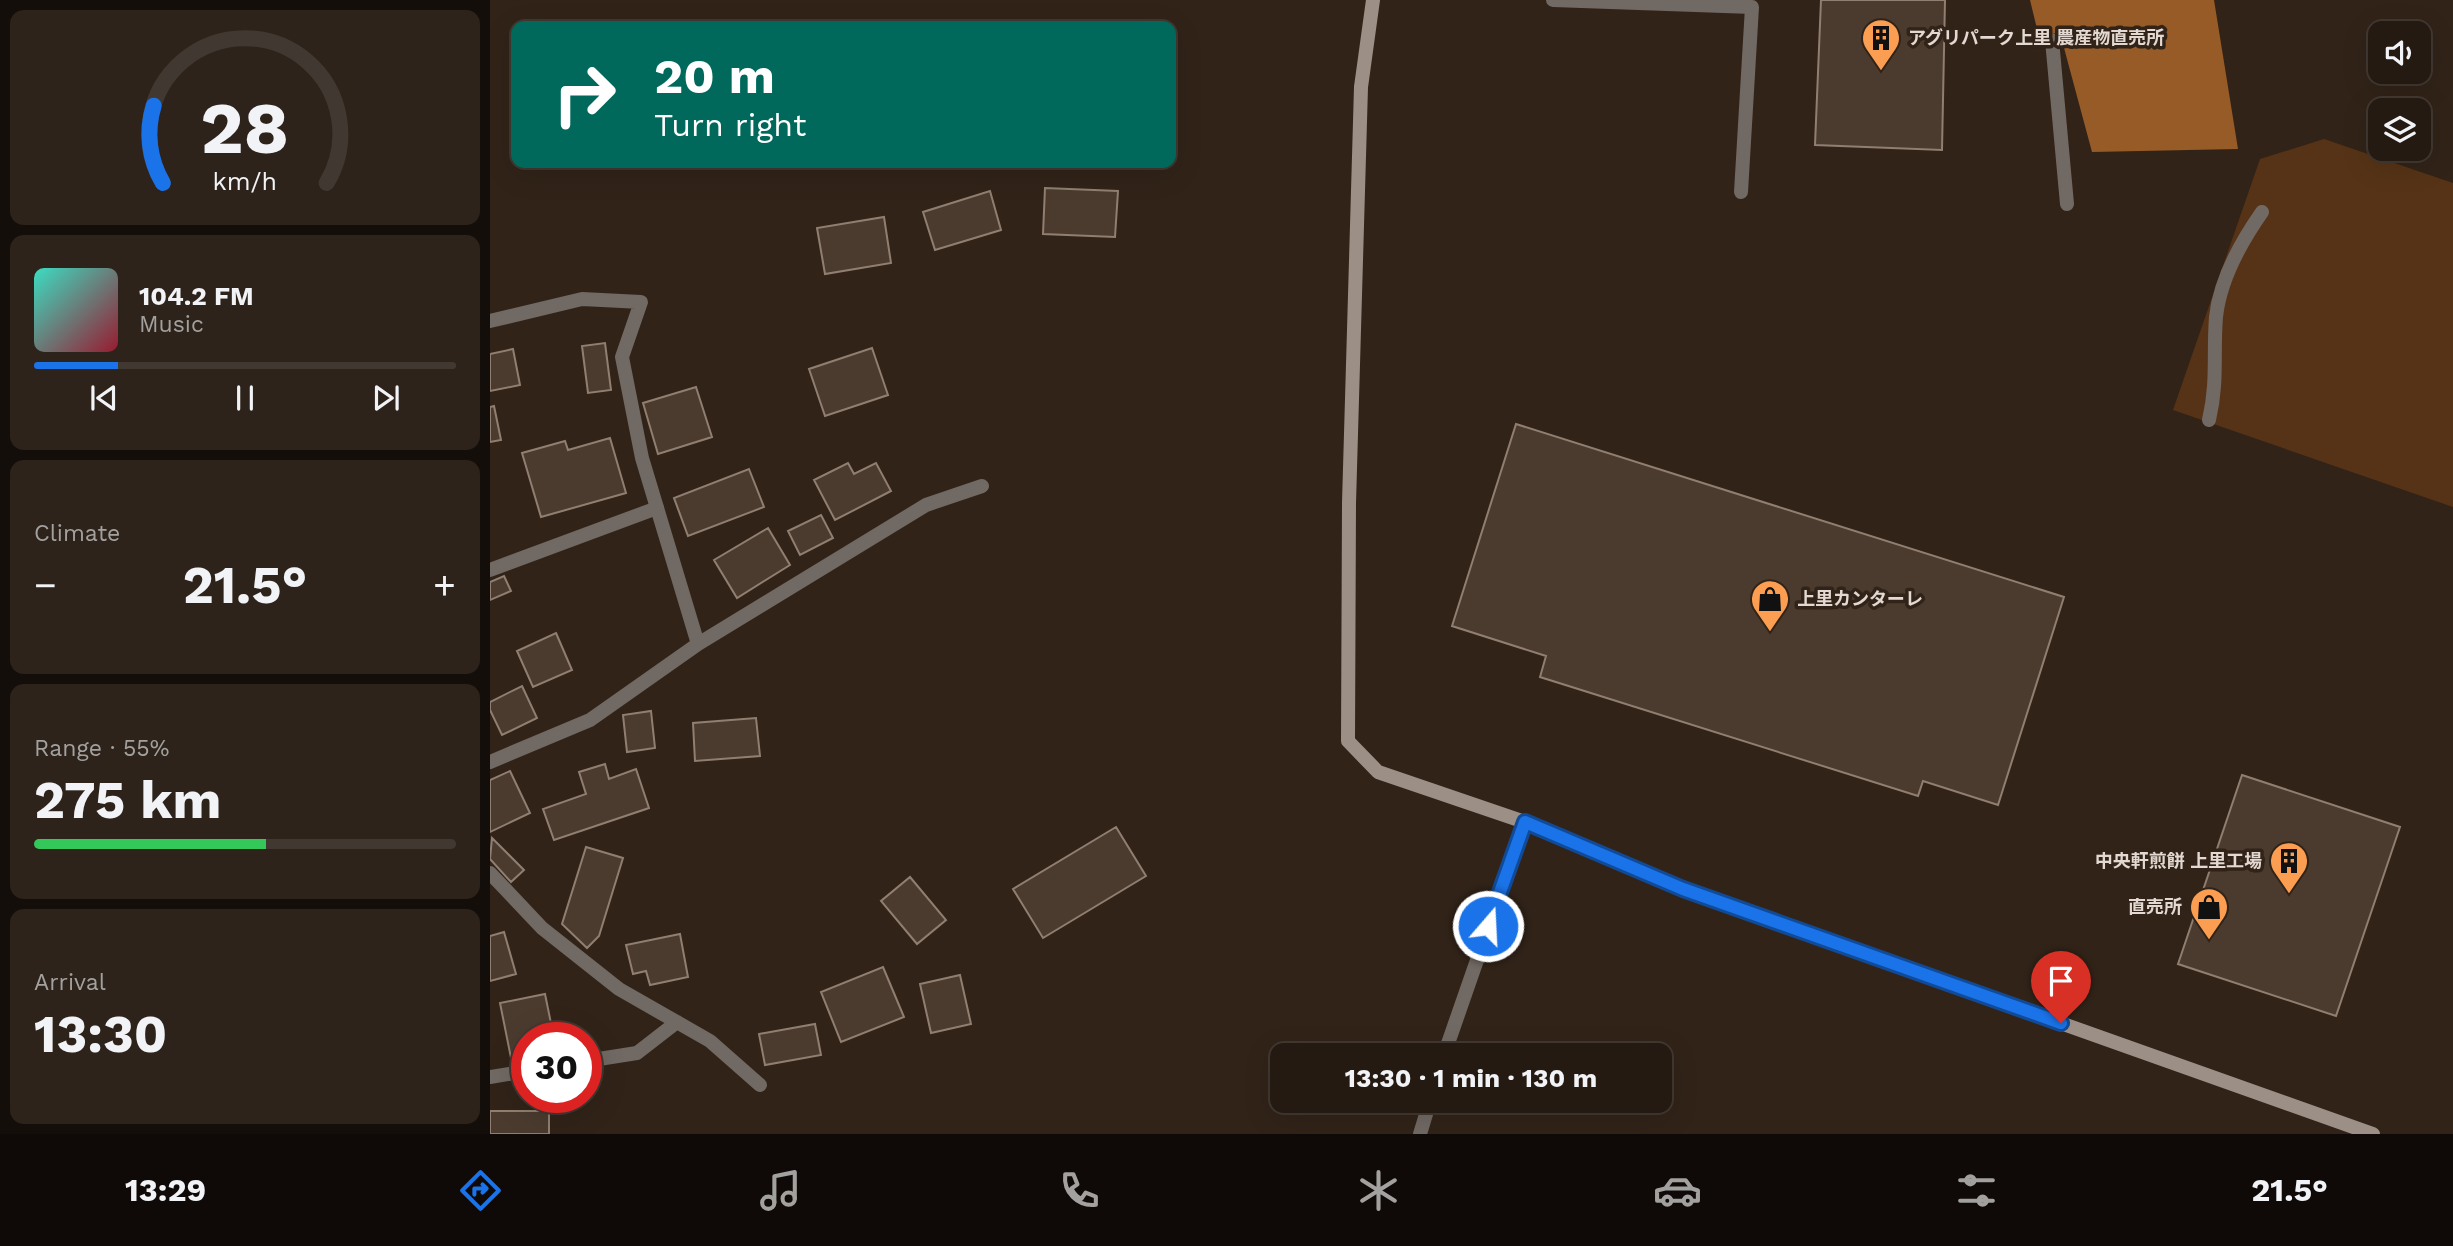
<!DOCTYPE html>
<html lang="en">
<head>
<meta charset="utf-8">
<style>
  body { margin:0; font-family:"Work Sans","Noto Sans JP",sans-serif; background:#2d231b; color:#f1f3f6; height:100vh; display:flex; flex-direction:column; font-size:26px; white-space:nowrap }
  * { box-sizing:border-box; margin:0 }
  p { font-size:23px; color:#a3a19f }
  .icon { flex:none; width:38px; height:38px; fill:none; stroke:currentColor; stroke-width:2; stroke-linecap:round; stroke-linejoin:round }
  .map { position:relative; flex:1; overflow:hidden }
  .details { display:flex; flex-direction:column; gap:10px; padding:10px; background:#140e0a; width:490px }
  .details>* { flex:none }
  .hud { position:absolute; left:21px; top:21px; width:665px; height:147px; border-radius:14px; box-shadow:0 7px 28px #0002,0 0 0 2px #423832; background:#00695c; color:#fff; overflow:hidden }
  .tools { position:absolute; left:1878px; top:21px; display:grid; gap:14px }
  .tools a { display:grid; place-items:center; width:63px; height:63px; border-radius:14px; background:#251a12; box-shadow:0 7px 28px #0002,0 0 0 2px #423832; font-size:35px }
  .speed { position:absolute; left:21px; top:1022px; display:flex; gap:14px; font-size:35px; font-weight:700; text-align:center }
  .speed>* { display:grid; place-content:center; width:91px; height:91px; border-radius:50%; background:#251a12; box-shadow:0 7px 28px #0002,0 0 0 2px #423832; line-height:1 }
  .speed .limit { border:10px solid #d22; background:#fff; color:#111 }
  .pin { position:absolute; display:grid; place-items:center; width:60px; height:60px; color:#fff; margin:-72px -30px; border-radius:50% 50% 50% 0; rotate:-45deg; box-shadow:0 0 7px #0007 }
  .pin .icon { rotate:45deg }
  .me { position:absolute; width:77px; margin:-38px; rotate:19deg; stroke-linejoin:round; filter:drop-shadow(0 0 5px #0008) }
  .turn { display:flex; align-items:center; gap:24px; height:147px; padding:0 28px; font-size:32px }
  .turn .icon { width:91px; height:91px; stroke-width:2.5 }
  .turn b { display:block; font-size:49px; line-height:60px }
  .big { font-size:52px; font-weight:700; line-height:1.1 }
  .details .widget { flex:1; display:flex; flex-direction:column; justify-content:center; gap:10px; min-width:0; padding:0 24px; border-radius:14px; background:#2d231b }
  .details .dial { align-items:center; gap:0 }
  .dial svg { height:182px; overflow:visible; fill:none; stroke:#423832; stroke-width:7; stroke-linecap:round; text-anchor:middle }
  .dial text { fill:#f1f3f6; stroke:none }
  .song { display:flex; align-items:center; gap:21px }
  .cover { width:84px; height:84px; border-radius:10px; background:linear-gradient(135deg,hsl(170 70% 55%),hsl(350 70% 35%)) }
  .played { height:7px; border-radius:4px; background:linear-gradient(90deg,#1a73e8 20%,#423832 20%) }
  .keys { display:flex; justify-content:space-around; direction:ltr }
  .heat { display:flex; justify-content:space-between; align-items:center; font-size:38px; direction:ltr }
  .charge { height:10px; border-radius:5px; background:linear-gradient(90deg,#34c759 55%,#423832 0) }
  .trip { position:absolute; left:780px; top:1043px; width:402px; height:70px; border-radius:14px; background:#251a12; box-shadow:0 7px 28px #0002,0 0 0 2px #423832; font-weight:700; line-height:70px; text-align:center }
  .dock { display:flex; height:112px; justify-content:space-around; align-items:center; background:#0f0a07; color:#a3a19f }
  .dock .icon { width:49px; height:49px }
  .dock .selected { color:#1a73e8 }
  .dock b { font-size:32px; color:#f1f3f6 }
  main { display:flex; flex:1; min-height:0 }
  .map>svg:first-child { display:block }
  .green { fill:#563316 }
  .water { fill:#975b28 }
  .building { fill:#4b3b2f; stroke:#907e71; stroke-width:2 }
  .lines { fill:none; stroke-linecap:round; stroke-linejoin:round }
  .lane { stroke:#716963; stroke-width:14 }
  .street { stroke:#716963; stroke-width:14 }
  .secondary { stroke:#9c8f86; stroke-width:14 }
  .route-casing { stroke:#114b97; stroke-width:18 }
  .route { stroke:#1a73e8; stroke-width:12 }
  .labels { text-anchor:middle; stroke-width:7; stroke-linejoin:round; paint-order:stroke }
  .poi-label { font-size:18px; font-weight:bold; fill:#e3d9d2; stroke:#312318; text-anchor:start }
</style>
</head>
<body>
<main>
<section class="details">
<div class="widget dial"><svg viewBox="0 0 100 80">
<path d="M14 69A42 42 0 1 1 86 69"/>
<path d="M14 69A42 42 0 0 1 10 35" stroke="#1a73e8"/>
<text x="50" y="56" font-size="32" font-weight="700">28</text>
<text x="50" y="72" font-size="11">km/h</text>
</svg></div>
<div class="widget">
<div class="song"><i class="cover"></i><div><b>104.2 FM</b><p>Music</p></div></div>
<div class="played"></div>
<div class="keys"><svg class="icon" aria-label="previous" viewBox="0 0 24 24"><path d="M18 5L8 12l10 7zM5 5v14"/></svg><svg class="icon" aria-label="pause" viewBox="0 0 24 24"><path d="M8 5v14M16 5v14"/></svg><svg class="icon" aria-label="next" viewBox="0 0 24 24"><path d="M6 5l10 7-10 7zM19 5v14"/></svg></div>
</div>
<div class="widget"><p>Climate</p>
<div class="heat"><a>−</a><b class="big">21.5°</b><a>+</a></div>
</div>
<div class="widget"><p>Range · 55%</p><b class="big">275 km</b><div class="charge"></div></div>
<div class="widget"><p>Arrival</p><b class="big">13:30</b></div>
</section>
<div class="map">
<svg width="1963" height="1134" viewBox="0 0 1963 1134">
  <rect width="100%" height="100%" fill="#312318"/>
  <path class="green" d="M1834,139L1963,183V507L1683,410L1770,159Z"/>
  <path class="water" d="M1540,0H1724L1748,149L1602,152L1570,33H1548Z"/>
  <path class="building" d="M1331,0H1455L1452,150L1325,145Z
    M555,188L628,191L625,237L553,234Z
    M500,191L511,230L445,250L433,212Z
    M394,217L401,263L335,274L327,228Z
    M115,343L121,390L98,393L92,346Z
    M382,348L398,395L335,416L319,369Z
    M23,349L30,385L0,391V354Z
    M206,387L222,437L168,454L153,403Z
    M4,406L11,440L0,442V407Z
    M1026,424L1574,597L1508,805L1433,781L1428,796L1050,677L1056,656L962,626Z
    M120,438L136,493L51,517L32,453L75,441L78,450Z
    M358,463L364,474L386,463L401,491L345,520L324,480Z
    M259,469L274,507L198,536L184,498Z
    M331,515L343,538L310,555L298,531Z
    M278,528L300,565L247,598L224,560Z
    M14,576L21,591L0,600V582Z
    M66,633L82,670L43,687L27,651Z
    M32,686L47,718L12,735L0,710V702Z
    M161,711L165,748L137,752L133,715Z
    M266,718L270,756L205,761L203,723Z
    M115,764L119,779L146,769L159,808L64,840L53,809L96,794L89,772Z
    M20,771L40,813L0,832V780Z
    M1752,775L1910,827L1846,1016L1688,964Z
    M626,827L656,876L553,938L523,889Z
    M2,838L34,870L21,882L0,859Z
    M96,847L133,858L109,936L97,948L72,924Z
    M420,877L456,920L427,944L391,901Z
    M14,932L26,974L0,981V936Z
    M190,934L198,977L160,985L156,971L143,974L136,945Z
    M393,967L414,1017L351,1042L331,992Z
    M470,975L481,1024L441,1033L430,984Z
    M55,994L64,1038H37V1060L22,1063L10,1003Z
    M325,1024L331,1055L275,1065L269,1034Z
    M0,1111H59V1134H0Z"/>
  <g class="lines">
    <path class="lane" d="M1063,0L1262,7L1251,192
      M1562,40L1577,204
      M1719,420C1728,381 1723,355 1726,317C1730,279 1751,242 1772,212
      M0,570L167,508"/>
    <path class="street" d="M0,321L92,299L151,302L132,357L152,458L208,644L436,505L492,486
      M0,762L100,720L208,644
      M0,873L52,928L129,989L220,1041L270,1085
      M954,1055L1035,822
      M96,1061L147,1053L187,1022
      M0,1077L37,1071
      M930,1134L940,1101"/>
    <path class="secondary" d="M883,0L871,87L859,503L858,741L888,772L1035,822L1193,889L1883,1134"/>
  </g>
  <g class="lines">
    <defs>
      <path id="route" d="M998,926L1035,822L1193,889L1571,1023"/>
    </defs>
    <use href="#route" class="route-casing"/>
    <use href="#route" class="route"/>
  </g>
  <defs>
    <symbol id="building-pin" viewBox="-11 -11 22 30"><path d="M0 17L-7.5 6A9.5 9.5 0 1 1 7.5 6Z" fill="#fb9e51" stroke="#312318"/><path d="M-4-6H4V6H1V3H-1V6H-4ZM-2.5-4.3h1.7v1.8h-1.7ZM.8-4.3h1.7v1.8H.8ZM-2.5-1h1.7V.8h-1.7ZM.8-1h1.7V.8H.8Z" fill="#111"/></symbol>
    <symbol id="shop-pin" viewBox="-11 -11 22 30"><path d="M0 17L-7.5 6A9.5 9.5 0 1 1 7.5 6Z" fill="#fb9e51" stroke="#312318"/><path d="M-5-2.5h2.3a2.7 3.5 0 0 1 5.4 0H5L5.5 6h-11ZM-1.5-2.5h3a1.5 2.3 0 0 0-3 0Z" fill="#111"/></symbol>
  </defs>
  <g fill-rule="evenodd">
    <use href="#building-pin" x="1369" y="16" width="44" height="60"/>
    <use href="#shop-pin" x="1258" y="577" width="44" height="60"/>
    <use href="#building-pin" x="1777" y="839" width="44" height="60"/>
    <use href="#shop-pin" x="1697" y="885" width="44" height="60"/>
  </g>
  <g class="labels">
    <g class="poi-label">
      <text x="1418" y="44">アグリパーク上里 農産物直売所</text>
      <text x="1307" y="605">上里カンターレ</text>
      <text x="1772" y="867" text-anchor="end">中央軒煎餅 上里工場</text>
      <text x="1692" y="913" text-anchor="end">直売所</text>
    </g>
  </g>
</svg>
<div class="tools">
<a><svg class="icon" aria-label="sound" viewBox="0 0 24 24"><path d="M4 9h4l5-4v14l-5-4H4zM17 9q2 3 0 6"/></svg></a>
<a><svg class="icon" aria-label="layers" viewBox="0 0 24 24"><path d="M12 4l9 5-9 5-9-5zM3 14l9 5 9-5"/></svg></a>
</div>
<div class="speed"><div class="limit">30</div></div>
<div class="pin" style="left:1571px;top:1023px;background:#d93025"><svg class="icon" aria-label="arrive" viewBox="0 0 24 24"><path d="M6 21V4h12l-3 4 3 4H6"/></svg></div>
<svg class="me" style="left:998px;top:926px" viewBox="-20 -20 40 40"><circle r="17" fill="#1a73e8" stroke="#fff" stroke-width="3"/><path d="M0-11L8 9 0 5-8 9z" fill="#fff"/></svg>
<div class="trip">13:30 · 1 min · 130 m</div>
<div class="hud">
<div class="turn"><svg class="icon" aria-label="right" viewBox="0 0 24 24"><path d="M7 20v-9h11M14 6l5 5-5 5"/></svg><div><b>20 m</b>Turn right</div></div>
</div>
</div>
</main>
<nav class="dock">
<b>13:29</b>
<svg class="icon selected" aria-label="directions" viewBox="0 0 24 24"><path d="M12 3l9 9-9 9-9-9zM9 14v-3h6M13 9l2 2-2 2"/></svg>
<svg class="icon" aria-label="music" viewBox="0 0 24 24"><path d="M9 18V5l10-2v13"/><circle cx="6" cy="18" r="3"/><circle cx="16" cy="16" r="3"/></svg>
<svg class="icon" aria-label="phone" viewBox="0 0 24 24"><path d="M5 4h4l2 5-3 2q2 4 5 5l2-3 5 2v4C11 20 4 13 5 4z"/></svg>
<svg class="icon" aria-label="climate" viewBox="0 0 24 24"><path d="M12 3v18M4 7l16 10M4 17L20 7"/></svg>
<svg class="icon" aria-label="car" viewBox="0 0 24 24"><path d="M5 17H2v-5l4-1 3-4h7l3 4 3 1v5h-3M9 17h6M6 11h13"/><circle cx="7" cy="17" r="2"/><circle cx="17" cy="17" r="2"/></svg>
<svg class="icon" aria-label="filters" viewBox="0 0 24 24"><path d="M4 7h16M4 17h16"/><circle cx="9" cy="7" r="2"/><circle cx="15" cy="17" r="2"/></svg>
<b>21.5°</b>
</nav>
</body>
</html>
